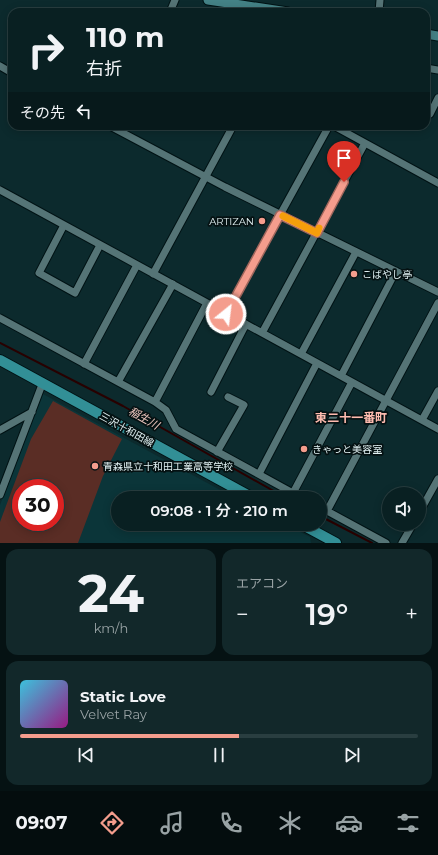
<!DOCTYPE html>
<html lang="ja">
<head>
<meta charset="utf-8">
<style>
  body { margin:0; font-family:Montserrat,"Noto Sans JP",sans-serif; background:#12282a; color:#f1f3f6; height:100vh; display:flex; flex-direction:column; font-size:15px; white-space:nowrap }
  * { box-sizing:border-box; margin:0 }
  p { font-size:13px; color:#99a3a5 }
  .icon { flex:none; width:22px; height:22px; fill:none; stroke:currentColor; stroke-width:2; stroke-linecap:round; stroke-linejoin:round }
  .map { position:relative; height:543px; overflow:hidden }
  .panel { display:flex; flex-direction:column; gap:6px; padding:6px; background:#051213; flex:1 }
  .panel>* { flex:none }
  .top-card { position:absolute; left:8px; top:8px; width:422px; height:122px; border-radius:12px; box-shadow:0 2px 10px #0003,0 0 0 1px #293e40; background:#092022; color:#f1f3f6; overflow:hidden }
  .fabs { position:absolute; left:382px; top:487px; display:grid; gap:8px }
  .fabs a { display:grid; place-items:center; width:44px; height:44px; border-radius:50%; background:#092022; box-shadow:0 2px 10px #0003,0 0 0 1px #293e40; font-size:20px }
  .speed { position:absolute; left:12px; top:479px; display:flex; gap:8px; font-size:20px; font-weight:700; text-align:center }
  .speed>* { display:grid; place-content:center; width:52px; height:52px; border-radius:50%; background:#092022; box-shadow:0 2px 10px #0003,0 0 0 1px #293e40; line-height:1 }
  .speed .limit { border:6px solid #d22; background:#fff; color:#111 }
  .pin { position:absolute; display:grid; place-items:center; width:34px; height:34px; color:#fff; margin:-41px -17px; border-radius:50% 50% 50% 0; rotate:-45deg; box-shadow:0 0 4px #0007 }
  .pin .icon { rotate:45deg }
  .me { position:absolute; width:44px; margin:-22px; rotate:29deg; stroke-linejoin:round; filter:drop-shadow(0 0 3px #0008) }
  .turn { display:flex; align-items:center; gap:14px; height:84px; padding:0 12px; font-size:18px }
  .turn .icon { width:52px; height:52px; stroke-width:2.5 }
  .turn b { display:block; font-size:28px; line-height:34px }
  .then { display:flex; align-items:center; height:38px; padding:0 12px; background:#0003; gap:8px; font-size:15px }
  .big { font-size:30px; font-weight:600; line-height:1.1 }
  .panel .card { flex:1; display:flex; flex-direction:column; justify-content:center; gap:6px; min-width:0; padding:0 14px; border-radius:12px; background:#12282a }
  .panel .dial { align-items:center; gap:0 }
  .dial b { font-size:52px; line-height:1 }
  .song { display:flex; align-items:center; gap:12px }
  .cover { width:48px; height:48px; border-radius:6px; background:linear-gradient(135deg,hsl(190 70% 55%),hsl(310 70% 35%)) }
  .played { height:4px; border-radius:2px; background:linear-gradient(90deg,#f49d8d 55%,#293e40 55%) }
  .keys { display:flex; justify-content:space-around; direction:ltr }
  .heat { display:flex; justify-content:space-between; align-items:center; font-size:22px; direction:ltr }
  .panel .tiles { flex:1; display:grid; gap:6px; grid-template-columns:1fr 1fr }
  .card:last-child { grid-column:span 2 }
  .trip { position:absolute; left:111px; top:491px; width:216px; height:40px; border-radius:20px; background:#092022; box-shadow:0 2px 10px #0003,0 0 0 1px #293e40; font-weight:600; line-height:40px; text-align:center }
  .tab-bar { display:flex; height:64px; justify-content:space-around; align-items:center; background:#040d0e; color:#99a3a5 }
  .tab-bar .icon { width:28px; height:28px }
  .tab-bar .current { color:#f49d8d }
  .tab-bar b { font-size:18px; color:#f1f3f6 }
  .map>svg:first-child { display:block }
  .built { fill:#0b3539; fill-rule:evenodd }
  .green { fill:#5a2d25; fill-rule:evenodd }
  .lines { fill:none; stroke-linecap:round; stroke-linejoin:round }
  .stream { stroke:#280000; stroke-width:2 }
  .street-casing { stroke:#001214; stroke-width:9 }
  .secondary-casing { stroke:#001214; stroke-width:11 }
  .primary-casing { stroke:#001214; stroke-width:12 }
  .street { stroke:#557476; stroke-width:7 }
  .secondary { stroke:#448286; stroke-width:9 }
  .primary { stroke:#328f96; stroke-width:10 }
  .route-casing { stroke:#9f665c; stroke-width:10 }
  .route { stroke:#f49d8d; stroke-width:7 }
  .slow { stroke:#f59e0b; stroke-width:7 }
  .poi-dot { fill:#f49d8d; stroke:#051112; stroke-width:1.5 }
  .labels { text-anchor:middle; stroke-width:3.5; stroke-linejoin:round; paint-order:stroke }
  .poi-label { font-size:10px; fill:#e1f1f3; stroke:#051112; text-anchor:start }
  .street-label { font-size:10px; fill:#e1f1f3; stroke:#051112 }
  .water-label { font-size:11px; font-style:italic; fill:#f5ccc4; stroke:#051112 }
  .quarter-label { font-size:12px; font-weight:bold; fill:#febbaf; stroke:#051112 }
</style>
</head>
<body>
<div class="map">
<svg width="438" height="543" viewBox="0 0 438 543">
  <rect width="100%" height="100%" fill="#0c2a2d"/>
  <path class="built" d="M43,394L235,498H118V524H285L310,537L311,543H0V505ZM21,488H55V522H21Z"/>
  <path class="green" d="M53,401L122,439L103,476L78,543H0V522L31,439ZM21,488H55V522H21Z"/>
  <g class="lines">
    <path class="stream" d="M0,343L123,406L286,498
      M320,516L372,543"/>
    <defs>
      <path id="street" d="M170,12L175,0
        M379,12L380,0
        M0,66L12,73
        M426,68L438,70
        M430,114L438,98
        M110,126L225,187L438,292
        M334,126L438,183
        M0,190L438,429
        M64,225L39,273L75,293L100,245
        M153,274L233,126
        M226,313L329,126
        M0,318L155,402L166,410L176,429L302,498
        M262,333L365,143
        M301,354L356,252
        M84,364L137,265
        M341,376L396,271
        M118,382L173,284
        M211,392L246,324
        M155,402L207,303
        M422,420L438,391
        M0,430L32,412
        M217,452L244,405L228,397
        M259,474L317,363
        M293,493L352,382
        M0,495L43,382
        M419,513L438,479
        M386,543L327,511L438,303
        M402,543L413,524"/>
      <path id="secondary" d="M208,0L288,12
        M426,34L438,36"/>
      <path id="primary" d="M0,360L253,498
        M301,524L336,543"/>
    </defs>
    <use href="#street" class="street-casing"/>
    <use href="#secondary" class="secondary-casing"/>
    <use href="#primary" class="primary-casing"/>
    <use href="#street" class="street"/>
    <use href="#secondary" class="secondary"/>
    <use href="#primary" class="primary"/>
  </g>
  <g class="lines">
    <defs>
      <path id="route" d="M226,314L280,215L317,233L344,182"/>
    </defs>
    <use href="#route" class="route-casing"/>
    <use href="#route" class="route"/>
    <path class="slow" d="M283,216L317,233L319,228"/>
  </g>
  <g class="poi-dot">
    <circle cx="262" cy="221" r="4"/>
    <circle cx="354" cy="274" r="4"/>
    <circle cx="304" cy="449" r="4"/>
    <circle cx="95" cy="466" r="4"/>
  </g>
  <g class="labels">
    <g class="poi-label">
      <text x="254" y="225" text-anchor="end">ARTIZAN</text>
      <text x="362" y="278">こばやし亭</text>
      <text x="312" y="453">きゃっと美容室</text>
      <text x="103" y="470">青森県立十和田工業高等学校</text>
    </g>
    <g class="street-label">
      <text transform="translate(127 429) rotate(29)" y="4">三沢十和田線</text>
    </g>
    <g class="water-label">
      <text transform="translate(144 418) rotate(29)" y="4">稲生川</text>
    </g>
    <g class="quarter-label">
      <text x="351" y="422">東二十一番町</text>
    </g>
  </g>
</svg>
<div class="fabs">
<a><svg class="icon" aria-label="sound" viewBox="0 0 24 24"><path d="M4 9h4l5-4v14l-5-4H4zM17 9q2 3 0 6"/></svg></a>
</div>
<div class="speed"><div class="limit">30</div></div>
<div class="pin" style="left:344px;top:182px;background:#d93025"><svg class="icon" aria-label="arrive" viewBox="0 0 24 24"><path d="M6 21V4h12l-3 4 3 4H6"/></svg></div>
<svg class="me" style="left:226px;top:314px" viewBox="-20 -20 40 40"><circle r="17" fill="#f49d8d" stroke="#fff" stroke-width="3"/><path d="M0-11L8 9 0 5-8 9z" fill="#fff"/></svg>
<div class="trip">09:08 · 1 分 · 210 m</div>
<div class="top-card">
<div class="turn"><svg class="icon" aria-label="right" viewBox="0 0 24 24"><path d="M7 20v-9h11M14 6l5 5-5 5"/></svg><div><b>110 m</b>右折</div></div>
<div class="then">その先<svg class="icon" aria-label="left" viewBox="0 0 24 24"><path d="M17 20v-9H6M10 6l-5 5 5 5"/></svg></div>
</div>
</div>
<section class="panel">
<div class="tiles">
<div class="card dial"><b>24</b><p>km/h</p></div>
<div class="card"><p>エアコン</p>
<div class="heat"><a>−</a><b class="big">19°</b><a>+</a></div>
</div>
<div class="card">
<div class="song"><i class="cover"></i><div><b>Static Love</b><p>Velvet Ray</p></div></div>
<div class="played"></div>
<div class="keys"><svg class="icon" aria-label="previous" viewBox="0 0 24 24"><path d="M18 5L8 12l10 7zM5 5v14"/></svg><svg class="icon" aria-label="pause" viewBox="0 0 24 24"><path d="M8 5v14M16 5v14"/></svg><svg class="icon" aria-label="next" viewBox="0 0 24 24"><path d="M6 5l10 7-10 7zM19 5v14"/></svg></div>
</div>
</div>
</section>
<nav class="tab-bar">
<b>09:07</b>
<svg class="icon current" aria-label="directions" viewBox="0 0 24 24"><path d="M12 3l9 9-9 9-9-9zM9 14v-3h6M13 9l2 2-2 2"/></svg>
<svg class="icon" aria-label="music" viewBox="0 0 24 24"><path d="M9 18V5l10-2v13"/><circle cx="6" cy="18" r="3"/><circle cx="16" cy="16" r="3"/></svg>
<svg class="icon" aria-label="phone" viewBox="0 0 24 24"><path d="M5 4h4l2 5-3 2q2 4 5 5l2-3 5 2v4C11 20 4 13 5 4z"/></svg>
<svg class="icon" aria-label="climate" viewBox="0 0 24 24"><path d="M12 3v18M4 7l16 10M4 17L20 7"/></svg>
<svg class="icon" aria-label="car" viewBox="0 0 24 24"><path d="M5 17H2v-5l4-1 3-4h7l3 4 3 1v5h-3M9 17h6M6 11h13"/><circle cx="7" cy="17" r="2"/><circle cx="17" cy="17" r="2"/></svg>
<svg class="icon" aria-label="filters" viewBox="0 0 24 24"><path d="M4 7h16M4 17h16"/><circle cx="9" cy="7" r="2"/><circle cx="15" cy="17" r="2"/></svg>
</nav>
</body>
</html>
